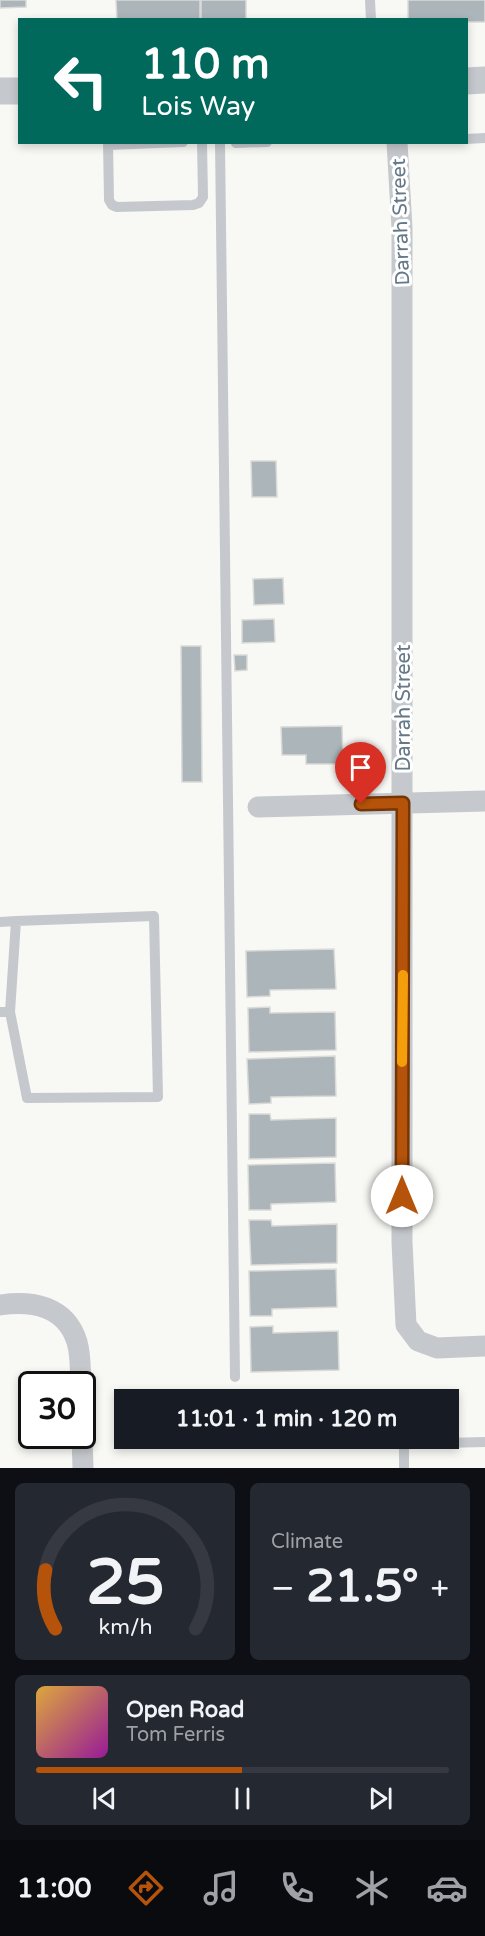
<!DOCTYPE html>
<html lang="en">
<head>
<meta charset="utf-8">
<style>
  body { margin:0; font-family:"Varela Round",sans-serif; background:#242831; color:#f1f3f6; height:100vh; display:flex; flex-direction:column; font-size:22px; white-space:nowrap }
  * { box-sizing:border-box; margin:0 }
  p { font-size:20px; color:#9ea1a6 }
  .icon { flex:none; width:33px; height:33px; fill:none; stroke:currentColor; stroke-width:2; stroke-linecap:round; stroke-linejoin:round }
  .map { position:relative; height:1468px; overflow:hidden }
  .sheet { display:flex; flex-direction:column; gap:15px; padding:15px; background:#0d0f14; flex:1 }
  .sheet>* { flex:none }
  .banner { position:absolute; left:18px; top:18px; width:450px; height:126px; border-radius:0px; box-shadow:0 3px 9px #0003; background:#00695c; color:#fff; overflow:hidden }
  .speed { position:absolute; left:18px; top:1371px; display:flex; gap:12px; font-size:30px; font-weight:700; text-align:center }
  .speed>* { display:grid; place-content:center; width:78px; height:78px; border-radius:50%; background:#171b24; box-shadow:0 3px 9px #0003; line-height:1 }
  .speed .limit { border:3px solid #111; border-radius:9px; background:#fff; color:#111 }
  .pin { position:absolute; display:grid; place-items:center; width:51px; height:51px; color:#fff; margin:-62px -26px; border-radius:50% 50% 50% 0; rotate:-45deg; box-shadow:0 0 6px #0007 }
  .pin .icon { rotate:45deg }
  .me { position:absolute; width:66px; margin:-33px; rotate:0deg; stroke-linejoin:round; filter:drop-shadow(0 0 4px #0008) }
  .turn { display:flex; align-items:center; gap:21px; height:126px; padding:0 24px; font-size:27px }
  .turn .icon { width:78px; height:78px; stroke-width:2.5 }
  .turn b { display:block; font-size:42px; line-height:51px }
  .big { font-size:45px; font-weight:800; line-height:1.1 }
  .sheet .widget { flex:1; display:flex; flex-direction:column; justify-content:center; gap:9px; min-width:0; padding:0 21px; border-radius:9px; background:#242831 }
  .sheet .dial { align-items:center; gap:0 }
  .dial svg { height:156px; overflow:visible; fill:none; stroke:#363941; stroke-width:7; stroke-linecap:round; text-anchor:middle }
  .dial text { fill:#f1f3f6; stroke:none }
  .song { display:flex; align-items:center; gap:18px }
  .cover { width:72px; height:72px; border-radius:9px; background:linear-gradient(135deg,hsl(40 70% 55%),hsl(300 70% 35%)) }
  .played { height:6px; border-radius:3px; background:linear-gradient(90deg,#b45309 50%,#363941 50%) }
  .keys { display:flex; justify-content:space-around; direction:ltr }
  .heat { display:flex; justify-content:space-between; align-items:center; font-size:33px; direction:ltr }
  .sheet .tiles { flex:1; display:grid; gap:15px; grid-template-columns:1fr 1fr }
  .widget:last-child { grid-column:span 2 }
  .trip { position:absolute; left:114px; top:1389px; width:345px; height:60px; border-radius:0px; background:#171b24; box-shadow:0 3px 9px #0003; font-weight:800; line-height:60px; text-align:center }
  .tab-bar { display:flex; height:96px; justify-content:space-around; align-items:center; background:#090b0e; color:#9ea1a6 }
  .tab-bar .icon { width:42px; height:42px }
  .tab-bar .on { color:#b45309 }
  .tab-bar b { font-size:27px; color:#f1f3f6 }
  .map>svg:first-child { display:block }
  .building { fill:#acb5ba; stroke:#dadad7; stroke-width:1.5 }
  .lines { fill:none; stroke-linecap:round; stroke-linejoin:round }
  .service { stroke:#c5c9cd; stroke-width:10 }
  .minor { stroke:#c5c9cd; stroke-width:21 }
  .tertiary { stroke:#c5c9cd; stroke-width:27 }
  .route-casing { stroke:#753606; stroke-width:15 }
  .route { stroke:#b45309; stroke-width:10 }
  .slow { stroke:#f59e0b; stroke-width:10 }
  .labels { text-anchor:middle; stroke-width:6; stroke-linejoin:round; paint-order:stroke }
  .street-label { font-size:20px; fill:#657888; stroke:#fff }
</style>
</head>
<body>
<div class="map">
<svg width="485" height="1468" viewBox="0 0 485 1468">
  <rect width="100%" height="100%" fill="#f8f8f5"/>
  <path class="building" d="M0,0H26V7L0,8Z
    M116,0H200V20H117Z
    M201,0H246V20H201Z
    M408,0H485V22H466V20H408Z
    M251,461H276L277,497H252Z
    M283,578L284,604L254,605L253,579Z
    M274,619L275,642L242,643V620Z
    M181,646H201L202,782H182Z
    M234,655H247V670L235,671Z
    M342,726L343,764H306V755H282L281,727Z
    M334,949L336,989L270,990V996L247,997L246,951Z
    M270,1007V1013L335,1012L336,1050L249,1052L248,1008Z
    M335,1056L336,1096L271,1097V1103L249,1104L247,1059Z
    M249,1114H270L271,1120L336,1118V1157L249,1159Z
    M335,1163L336,1202L271,1204V1210H249L248,1165Z
    M249,1220H271L272,1226L337,1224V1263L251,1265Z
    M336,1269L337,1307L272,1309V1316H250L249,1271Z
    M273,1326V1333L338,1331L339,1370L251,1372L250,1327Z"/>
  <g class="lines">
    <path class="service" d="M370,0L371,20
      M466,139L485,138
      M108,142L109,200L112,205L117,207L193,205L199,203L203,197L202,142
      M220,142L235,1377
      M236,143L267,142
      M108,145L183,142
      M0,922L16,921L10,1012H0
      M10,1012L27,1098L158,1097L154,916L16,921
      M404,1468V1444L485,1442"/>
    <path class="minor" d="M397,142L402,228V1242L406,1325L418,1341L437,1348L485,1346
      M258,807L485,801
      M0,1305C32,1300 66,1306 77,1342C81,1355 80,1371 81,1384
      M82,1436L83,1468"/>
    <path class="tertiary" d="M466,81L485,80
      M0,91H20"/>
  </g>
  <g class="lines">
    <defs>
      <path id="route" d="M361,804L403,803L402,1196"/>
    </defs>
    <use href="#route" class="route-casing"/>
    <use href="#route" class="route"/>
    <path class="slow" d="M402,1062L403,975"/>
  </g>
  <g class="labels">
    <g class="street-label">
      <text transform="translate(400 222) rotate(-92)" y="7">Darrah Street</text>
      <text transform="translate(403 708) rotate(-90)" y="7">Darrah Street</text>
    </g>
  </g>
</svg>
<div class="speed"><div class="limit">30</div></div>
<div class="pin" style="left:361px;top:804px;background:#d93025"><svg class="icon" aria-label="arrive" viewBox="0 0 24 24"><path d="M6 21V4h12l-3 4 3 4H6"/></svg></div>
<svg class="me" style="left:402px;top:1196px" viewBox="-20 -20 40 40"><circle r="19" fill="#fff"/><path d="M0-13L10 11 0 6-10 11z" fill="#b45309"/></svg>
<div class="trip">11:01 · 1 min · 120 m</div>
<div class="banner">
<div class="turn"><svg class="icon" aria-label="left" viewBox="0 0 24 24"><path d="M17 20v-9H6M10 6l-5 5 5 5"/></svg><div><b>110 m</b>Lois Way</div></div>
</div>
</div>
<section class="sheet">
<div class="tiles">
<div class="widget dial"><svg viewBox="0 0 100 80">
<path d="M14 69A42 42 0 1 1 86 69"/>
<path d="M14 69A42 42 0 0 1 9 39" stroke="#b45309"/>
<text x="50" y="56" font-size="32" font-weight="700">25</text>
<text x="50" y="72" font-size="11">km/h</text>
</svg></div>
<div class="widget"><p>Climate</p>
<div class="heat"><a>−</a><b class="big">21.5°</b><a>+</a></div>
</div>
<div class="widget">
<div class="song"><i class="cover"></i><div><b>Open Road</b><p>Tom Ferris</p></div></div>
<div class="played"></div>
<div class="keys"><svg class="icon" aria-label="previous" viewBox="0 0 24 24"><path d="M18 5L8 12l10 7zM5 5v14"/></svg><svg class="icon" aria-label="pause" viewBox="0 0 24 24"><path d="M8 5v14M16 5v14"/></svg><svg class="icon" aria-label="next" viewBox="0 0 24 24"><path d="M6 5l10 7-10 7zM19 5v14"/></svg></div>
</div>
</div>
</section>
<nav class="tab-bar">
<b>11:00</b>
<svg class="icon on" aria-label="directions" viewBox="0 0 24 24"><path d="M12 3l9 9-9 9-9-9zM9 14v-3h6M13 9l2 2-2 2"/></svg>
<svg class="icon" aria-label="music" viewBox="0 0 24 24"><path d="M9 18V5l10-2v13"/><circle cx="6" cy="18" r="3"/><circle cx="16" cy="16" r="3"/></svg>
<svg class="icon" aria-label="phone" viewBox="0 0 24 24"><path d="M5 4h4l2 5-3 2q2 4 5 5l2-3 5 2v4C11 20 4 13 5 4z"/></svg>
<svg class="icon" aria-label="climate" viewBox="0 0 24 24"><path d="M12 3v18M4 7l16 10M4 17L20 7"/></svg>
<svg class="icon" aria-label="car" viewBox="0 0 24 24"><path d="M5 17H2v-5l4-1 3-4h7l3 4 3 1v5h-3M9 17h6M6 11h13"/><circle cx="7" cy="17" r="2"/><circle cx="17" cy="17" r="2"/></svg>
</nav>
</body>
</html>
